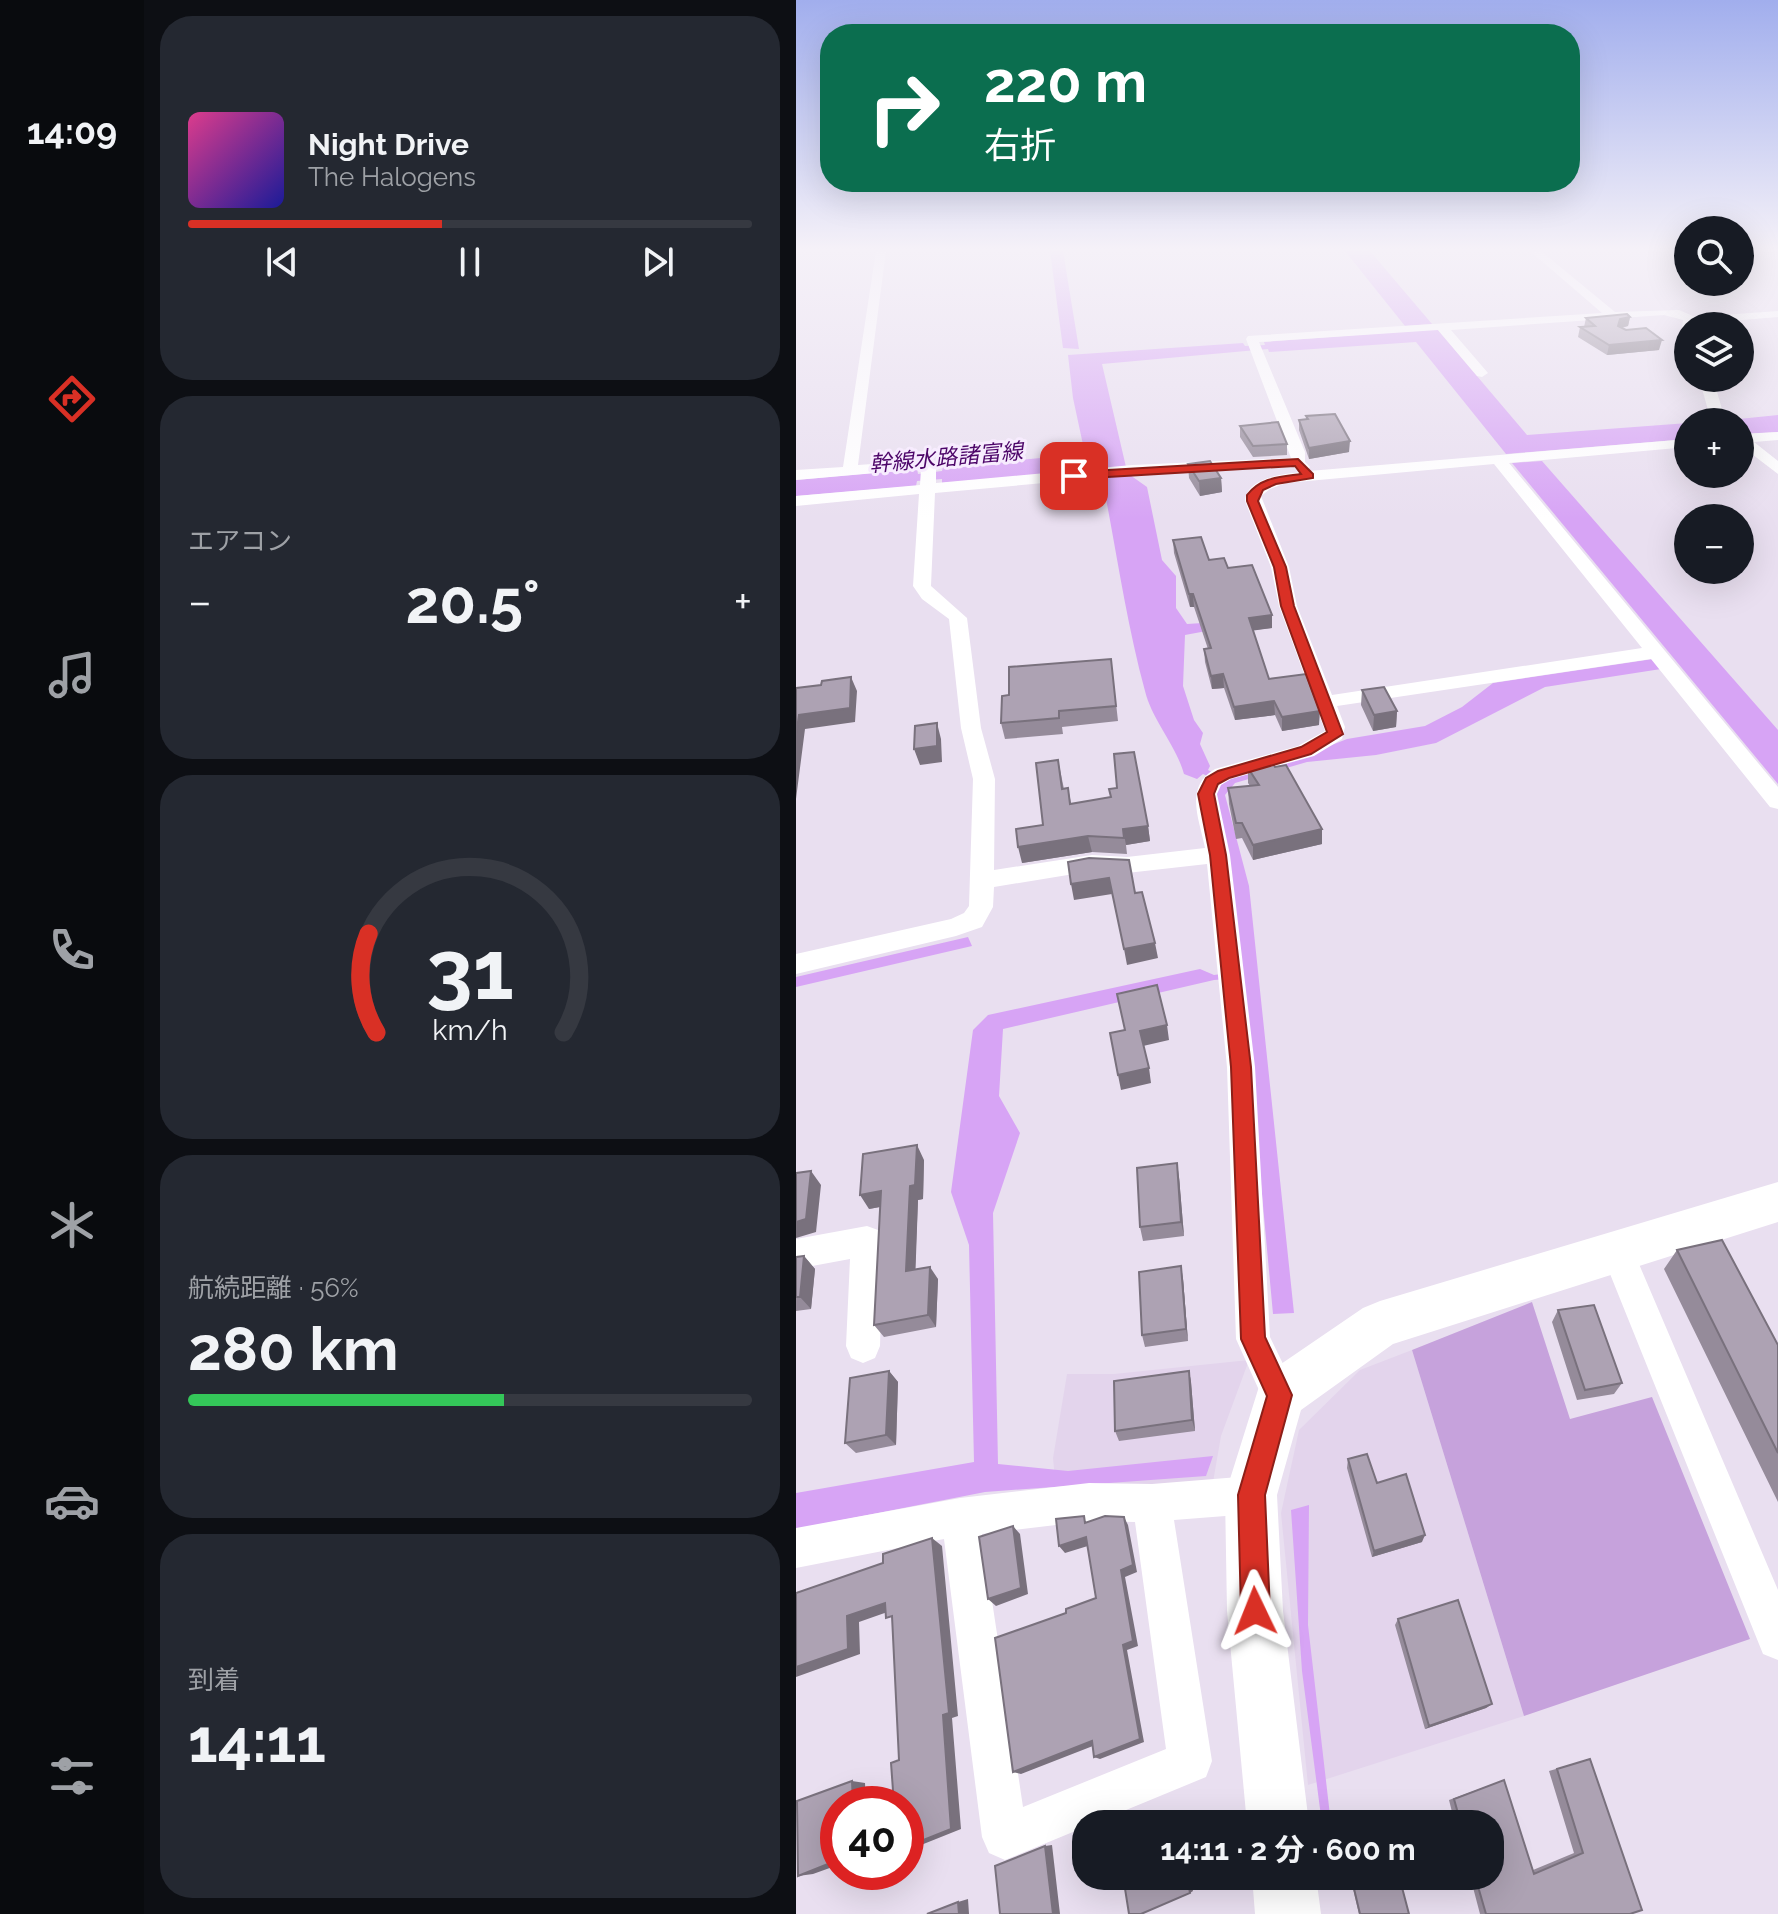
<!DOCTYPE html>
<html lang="ja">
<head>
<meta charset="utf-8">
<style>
  body { margin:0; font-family:Raleway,"Noto Sans JP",sans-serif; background:#242831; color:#f1f3f6; height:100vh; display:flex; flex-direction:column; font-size:30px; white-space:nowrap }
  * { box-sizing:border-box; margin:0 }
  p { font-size:26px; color:#9ea1a6 }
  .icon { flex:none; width:44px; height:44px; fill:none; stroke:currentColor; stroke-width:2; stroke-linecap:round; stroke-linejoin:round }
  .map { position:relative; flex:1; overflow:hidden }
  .drawer { display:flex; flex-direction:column; gap:16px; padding:16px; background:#0d0f14; width:652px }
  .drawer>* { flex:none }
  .banner { position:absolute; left:24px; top:24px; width:760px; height:168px; border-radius:32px; box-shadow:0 8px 32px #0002; background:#0b6e4f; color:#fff; overflow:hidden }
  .tools { position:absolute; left:878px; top:216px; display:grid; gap:16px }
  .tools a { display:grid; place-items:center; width:80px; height:80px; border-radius:50%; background:#171b24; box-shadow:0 8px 32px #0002; font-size:40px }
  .speed { position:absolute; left:24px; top:1786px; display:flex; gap:16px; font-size:40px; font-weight:700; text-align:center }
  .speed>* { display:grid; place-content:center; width:104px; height:104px; border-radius:50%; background:#171b24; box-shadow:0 8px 32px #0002; line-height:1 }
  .speed .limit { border:12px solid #d22; background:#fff; color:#111 }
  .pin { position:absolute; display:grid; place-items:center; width:68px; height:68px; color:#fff; margin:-34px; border-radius:16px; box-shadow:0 4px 12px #0006 }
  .me { position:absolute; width:88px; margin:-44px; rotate:358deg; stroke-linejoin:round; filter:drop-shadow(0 0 6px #0008) }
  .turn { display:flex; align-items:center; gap:28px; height:168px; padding:0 32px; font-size:36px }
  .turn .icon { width:104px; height:104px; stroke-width:2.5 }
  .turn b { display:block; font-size:56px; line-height:68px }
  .big { font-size:60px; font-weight:700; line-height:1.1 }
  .drawer .widget { flex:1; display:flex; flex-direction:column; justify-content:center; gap:12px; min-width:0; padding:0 28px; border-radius:32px; background:#242831 }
  .drawer .dial { align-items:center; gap:0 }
  .dial svg { height:208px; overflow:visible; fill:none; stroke:#363941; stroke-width:7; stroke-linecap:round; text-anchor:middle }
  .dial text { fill:#f1f3f6; stroke:none }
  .song { display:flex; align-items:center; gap:24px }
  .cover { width:96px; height:96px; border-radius:12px; background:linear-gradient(135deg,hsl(330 70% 55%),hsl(240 70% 35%)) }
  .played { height:8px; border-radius:4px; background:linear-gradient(90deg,#d93025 45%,#363941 45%) }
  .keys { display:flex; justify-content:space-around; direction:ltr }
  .heat { display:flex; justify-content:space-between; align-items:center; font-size:44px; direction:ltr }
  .charge { height:12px; border-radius:6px; background:linear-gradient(90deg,#34c759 56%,#363941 0) }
  .trip { position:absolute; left:276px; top:1810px; width:432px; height:80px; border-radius:32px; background:#171b24; box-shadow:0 8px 32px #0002; font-weight:700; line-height:80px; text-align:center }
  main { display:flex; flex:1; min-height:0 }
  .dock { display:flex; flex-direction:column; width:144px; justify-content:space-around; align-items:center; background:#090b0e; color:#9ea1a6 }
  .dock .icon { width:56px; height:56px }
  .dock .on { color:#d93025 }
  .dock b { font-size:36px; color:#f1f3f6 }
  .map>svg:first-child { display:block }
  .built { fill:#e3d4ec }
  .green { fill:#c6a2dc }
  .water { fill:#d7a4f5 }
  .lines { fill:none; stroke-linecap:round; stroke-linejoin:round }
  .street { fill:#fff; fill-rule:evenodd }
  .secondary { fill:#fff; fill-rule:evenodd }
  .wall { fill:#958b9a }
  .shaded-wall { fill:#79717d }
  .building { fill:#ada2b3; stroke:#79717d; stroke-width:2 }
  .route { fill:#d93025; stroke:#8d1f18; stroke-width:2 }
  .labels { text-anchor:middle; stroke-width:6; stroke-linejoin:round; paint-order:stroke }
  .far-water-label { font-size:22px; font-style:italic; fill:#4d0669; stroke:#f7ecfe }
</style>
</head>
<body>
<main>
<nav class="dock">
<b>14:09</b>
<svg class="icon on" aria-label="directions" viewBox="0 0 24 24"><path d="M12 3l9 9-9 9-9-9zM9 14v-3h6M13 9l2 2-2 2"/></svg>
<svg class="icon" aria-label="music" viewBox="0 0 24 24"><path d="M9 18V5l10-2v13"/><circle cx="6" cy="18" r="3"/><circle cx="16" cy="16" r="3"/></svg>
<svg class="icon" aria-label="phone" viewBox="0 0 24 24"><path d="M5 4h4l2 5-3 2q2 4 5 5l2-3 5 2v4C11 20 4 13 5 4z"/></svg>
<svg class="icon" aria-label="climate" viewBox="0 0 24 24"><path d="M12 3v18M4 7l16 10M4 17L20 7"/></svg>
<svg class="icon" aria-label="car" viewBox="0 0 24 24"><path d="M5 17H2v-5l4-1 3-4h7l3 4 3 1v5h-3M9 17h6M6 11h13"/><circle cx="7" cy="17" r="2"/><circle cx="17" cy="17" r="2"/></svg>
<svg class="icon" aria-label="filters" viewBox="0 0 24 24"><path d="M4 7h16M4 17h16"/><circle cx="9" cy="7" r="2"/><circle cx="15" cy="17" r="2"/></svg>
</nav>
<section class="drawer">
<div class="widget">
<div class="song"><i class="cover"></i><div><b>Night Drive</b><p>The Halogens</p></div></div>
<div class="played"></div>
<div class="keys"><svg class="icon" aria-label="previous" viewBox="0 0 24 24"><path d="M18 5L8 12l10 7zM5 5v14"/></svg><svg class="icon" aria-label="pause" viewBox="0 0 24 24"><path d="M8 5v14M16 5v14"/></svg><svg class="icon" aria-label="next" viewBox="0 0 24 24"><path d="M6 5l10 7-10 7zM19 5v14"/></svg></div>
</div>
<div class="widget"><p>エアコン</p>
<div class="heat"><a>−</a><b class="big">20.5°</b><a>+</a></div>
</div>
<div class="widget dial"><svg viewBox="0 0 100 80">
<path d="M14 69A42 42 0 1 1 86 69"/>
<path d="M14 69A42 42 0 0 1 11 31" stroke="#d93025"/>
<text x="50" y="56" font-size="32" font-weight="700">31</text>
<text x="50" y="72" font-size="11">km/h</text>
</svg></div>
<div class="widget"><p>航続距離 · 56%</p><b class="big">280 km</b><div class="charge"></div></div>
<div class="widget"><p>到着</p><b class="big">14:11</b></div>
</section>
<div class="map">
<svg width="982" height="1914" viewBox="0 0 982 1914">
  <rect width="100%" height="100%" fill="#e9dff0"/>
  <path class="built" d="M616,1350L728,1716L512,1785L485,1513L503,1430L564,1370Z
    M453,1360L425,1436L412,1511L262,1510L257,1458L271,1374H318Z"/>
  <path class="green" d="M736,1302L774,1419L856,1397L954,1639L728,1716L616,1350Z"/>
  <path class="water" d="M254,251H267L283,349L267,348Z
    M549,251H574L636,324L609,326Z
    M641,329L731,435L892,423V439L710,454L620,342L473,352L472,349L306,364L330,467L146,483V479L121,481L120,486L0,496V480L121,469L122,474L146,471L147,467L289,454L277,398L272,355L447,343L449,346L469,345L468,342Z
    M982,415V432L950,434L944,430V422L933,420Z
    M746,461L982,730V784L716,463Z
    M334,475L351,487L366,560L380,576V608L391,624L438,621L432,627L389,635L387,686L398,720L407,733L404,744L414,766L412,770L430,779L508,756L551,739L629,726L666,707L697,683L857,659L865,669L749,687L640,743L580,755L511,762L439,783L429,795L453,886L498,1313L477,1314L446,978L418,980L207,1029L203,1096L224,1133L197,1213L202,1464L272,1471L417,1456L410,1476L189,1492L0,1529V1493L178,1462L173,1245L155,1192L177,1030L192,1015L404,969L418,975L446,971L419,790L425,782L407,774L401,779L388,774C380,745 356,720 349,691C330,621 320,548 306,478Z
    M172,937L176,946L0,987V977Z
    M513,1505L512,1625L535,1824H526L506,1671L495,1510Z"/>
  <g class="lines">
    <path class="street" d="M80,251H90L62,465L133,460L140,464V483L336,465L495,458L450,339L452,336L806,313L734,251H745L819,312L883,310L899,317L982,311V317L898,324L892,326V331L886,327L887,320L868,315L655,330L692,373L686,377L681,376L642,330L463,342L509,452V462L514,467L511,470H501L498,467L336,475L139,493L135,586L171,618L185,728L199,779L198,870L296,855L331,857L409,848C403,818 388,787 419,769L502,746L529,731L483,606L475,567L449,501C451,475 493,474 513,471L892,439V447L713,463L982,787V809L974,807L855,659L541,706L549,727L546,739L518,756L435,779L425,785L421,794L434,855L459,1067L474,1337L502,1395L497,1408L484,1413L471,1408L440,1339L431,1067L411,864L331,873L296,871L198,887L197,907L186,927L160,936L0,974V954L155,919L168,913L173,906L177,779L165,728L153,619L126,599L117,586L123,494L0,506V496L124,485L125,469L0,480V470L47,467ZM698,464L846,648L536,695L501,606L493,567L465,496L474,489L490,483Z
      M903,378H917L928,416L933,422H918L914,417Z
      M982,432V440L958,442L982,461V474L944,445V434Z
      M71,1226L82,1230L87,1241L84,1346L79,1358L67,1363L55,1358L50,1346L54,1259L0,1269V1239Z
      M822,1239L834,1243L982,1590V1660L967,1654L806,1254L810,1243Z
      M455,1476L468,1482L474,1495L468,1508L455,1514L378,1520L416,1761L410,1777L209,1860L193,1853L186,1837L148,1539L0,1568V1528L164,1498L293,1483L356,1484ZM293,1521L339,1522L370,1749L227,1807L186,1534Z"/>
    <path class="secondary" d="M982,1182V1222L597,1344L505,1410L481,1495L487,1611L513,1824H451L431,1611L429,1495L466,1377L567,1308L584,1301Z
      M456,1876H520L525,1914H459Z"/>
  </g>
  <path class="wall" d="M834,317L832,326L826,328L863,350L811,355L782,337L784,327H788L790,318Z
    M510,416L553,452L513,459L503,430V420L510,419Z
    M444,426L491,444V455L457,457L444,437Z
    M392,464L425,478L426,492L404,496L393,478Z
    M377,540L413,560L432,568L476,628L457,630L473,679L523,725L486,731L479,715L439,720L428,688L416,689L409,662L408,649H412L398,607H394L378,553Z
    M315,659L322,721L266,727L267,734L209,739L205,723L213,695Z
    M566,690L601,711L600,727L577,731L565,705Z
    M262,760L268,789L272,788L275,803L352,826L354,841L330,845L331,854L296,852L226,863L247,825Z
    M452,768L526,829V844L457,860L446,838L440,839L433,804L432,788L454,786L452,783Z
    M128,1160L127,1199L122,1200L119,1269L142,1279L140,1327L88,1337L78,1325L84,1207L73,1209Z
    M383,1177L388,1236L347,1241L344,1227Z
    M881,1250L982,1345V1502L868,1269Z
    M8,1256L19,1269L15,1309L0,1311V1257Z
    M387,1279L392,1341L349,1347L346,1335Z
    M762,1310L826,1383L818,1394L781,1400L756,1322Z
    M93,1371L102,1382L100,1445L60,1453L49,1443Z
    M393,1371L395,1382L399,1431L323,1441L319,1431Z
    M552,1459L581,1483L626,1542L576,1557L551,1468Z
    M602,1619L696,1704L690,1708L629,1729L599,1625Z
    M794,1759L834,1914H684L674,1876H694V1824H659L653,1800L708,1780L737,1870L778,1853L753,1771Z
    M554,1876H603L613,1914H563Z"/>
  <path class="shaded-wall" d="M834,317L832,326L822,328L824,319Z
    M866,340L863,350L811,355L813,345Z
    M554,441L553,452L513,459V448Z
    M425,478L426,492L404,496L403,481Z
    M393,594H397L398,607H394Z
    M476,615V628L454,631L453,618Z
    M427,674L428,688L416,689L415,676Z
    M55,677L61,691L59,722L9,729L0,799V736L3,715Z
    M478,701L479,715L439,720L438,707Z
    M524,711L523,725L486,731V717Z
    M601,711L600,727L577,731L578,715Z
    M141,723L145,739L146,762L124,765L118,749Z
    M352,826L354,841L330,845L327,829Z
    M526,829V844L457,860V845Z
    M292,836L296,852L226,863L222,847Z
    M313,878L316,894L278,900L275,884Z
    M359,943L362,958L331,965L328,949Z
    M371,1025L373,1040L347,1046L344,1031Z
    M353,1068L355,1083L325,1090L322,1075Z
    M121,1145L128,1160L127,1199L122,1200L119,1284L110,1271L114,1186Z
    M381,1163L383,1177L388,1236L385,1222Z
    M15,1171L25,1185L20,1232L0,1238V1222Z
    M85,1191L94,1205L73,1209L64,1195Z
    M8,1256L19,1269L15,1309L4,1297Z
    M385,1266L387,1279L392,1341L390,1329Z
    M134,1267L142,1279L140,1327L132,1315Z
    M93,1371L102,1382L100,1445L90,1435Z
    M393,1371L395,1382L399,1431L396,1420Z
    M328,1517L332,1525L341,1572L329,1577L342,1646L331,1650L348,1742L304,1759L298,1757L327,1645L325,1570Z
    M217,1526L224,1534L232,1594L200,1606L192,1599Z
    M629,1535L626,1542L576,1557L578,1551Z
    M290,1537L295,1545L269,1553L263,1546Z
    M136,1538L146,1546L162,1716L156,1718L165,1829L110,1851L147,1715Z
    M89,1603L100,1609L63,1622L64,1654L0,1677V1667L51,1616Z
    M696,1704L690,1708L629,1729L633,1726Z
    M296,1741L302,1744L225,1774L217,1772Z
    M56,1781L69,1783L70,1804H57Z
    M256,1845L264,1914H257L249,1846Z
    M42,1860V1865L17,1874L2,1876Z
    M391,1876H394L397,1891L394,1893Z
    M172,1899L173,1914H163L162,1902Z"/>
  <path class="building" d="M831,314L834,317L824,319L822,326L830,330L850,328L866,340L813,345L784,327L799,326L790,318Z
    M539,414L554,441L513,448L503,420L512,419L510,416Z
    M482,422L491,444L457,446L444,426Z
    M414,461L425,478L403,481L392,464Z
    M405,537L413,560L428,558L432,568L456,565L476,615L453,618L473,679L510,674L524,711L486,717L478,701L438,707L427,674L415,676L408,649L415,648L397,594H393L377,540Z
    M315,659L320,706L263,711V718L205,723L206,696L213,695V667Z
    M55,677L54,708L3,715L0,736V688L25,685L26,681Z
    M588,687L601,711L578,715L566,690Z
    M141,723V746L118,749L119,726Z
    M338,752L352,826L327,829L328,838L292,836L222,847L220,829L247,825L240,763L262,760L266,789L272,788L274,804L315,797L313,789L321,788L318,754Z
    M475,761L479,767L490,765L526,829L457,845L446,823H440L432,788L463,785L452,768Z
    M293,858L333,860L339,893L346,892L359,943L328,949L313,878L275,884L272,862Z
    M361,985L371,1025L344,1031L353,1068L322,1075L314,1033L329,1030L321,994Z
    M121,1145L119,1185L114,1186L110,1271L134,1267L132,1315L78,1325L85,1191L64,1195L67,1154Z
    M381,1163L385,1222L344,1227L341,1168Z
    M15,1171L10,1219L0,1222V1173Z
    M926,1240L982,1345V1453L881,1250Z
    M8,1256L4,1297H0V1257Z
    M385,1266L390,1329L346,1335L343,1272Z
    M798,1305L826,1383L789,1390L762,1310Z
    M93,1371L90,1435L49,1443L54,1378Z
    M393,1371L396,1420L319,1431L318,1381Z
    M571,1454L581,1483L610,1474L629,1535L578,1551L552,1459Z
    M288,1516L289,1523L309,1516L328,1517L337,1565L325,1570L337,1641L327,1645L344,1739L298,1757L296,1741L217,1772L199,1638L270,1613V1609L300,1598L290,1537L263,1546L260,1519Z
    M217,1526L225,1588L192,1599L183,1537Z
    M136,1538L153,1713L147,1715L155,1829L110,1847V1804H98L95,1763L103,1760L96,1616L90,1618L89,1603L51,1616L52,1649L0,1667V1593L87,1563V1554Z
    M662,1600L696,1704L633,1726L602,1619Z
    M794,1759L846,1910L834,1914H690L679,1876H694V1824H665L658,1799L708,1780L738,1874L787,1853L761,1769Z
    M56,1781L57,1804H42V1860L2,1876L1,1801Z
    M380,1817L381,1824H364Z
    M249,1846L257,1914H204L199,1866Z
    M327,1876H391L394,1893L345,1914H333Z
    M555,1876H603L613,1914H564Z
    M162,1902L163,1914H131Z"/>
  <linearGradient id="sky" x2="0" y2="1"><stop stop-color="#a1aeed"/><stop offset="0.48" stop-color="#f5f1f8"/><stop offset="1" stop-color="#f5f1f8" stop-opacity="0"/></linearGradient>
  <rect width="982" height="519" fill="url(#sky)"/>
  <path class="route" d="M502,459L517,474V478L480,484L467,490L462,501L490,567L498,606L547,734L515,754L433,778L422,784L418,794L430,855L455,1067L469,1337L496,1395L469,1495L474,1611L469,1621L459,1625L449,1621L445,1611L442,1495L471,1396L445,1339L435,1067L414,855L402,794L410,778L422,771L505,747L531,732L485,606L478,567L451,501V495C465,477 484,477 505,474L499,466L278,479L272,476L278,472Z"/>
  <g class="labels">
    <g class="far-water-label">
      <text transform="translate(150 457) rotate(-5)" y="8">幹線水路諸富線</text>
    </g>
  </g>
</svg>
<div class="tools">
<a><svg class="icon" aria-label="search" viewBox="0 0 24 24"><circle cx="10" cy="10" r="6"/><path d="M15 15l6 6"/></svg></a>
<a><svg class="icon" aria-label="layers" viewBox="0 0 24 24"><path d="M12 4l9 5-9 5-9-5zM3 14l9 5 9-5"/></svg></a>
<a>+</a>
<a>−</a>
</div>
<div class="speed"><div class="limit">40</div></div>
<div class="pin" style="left:278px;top:476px;background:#d93025"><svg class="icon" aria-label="arrive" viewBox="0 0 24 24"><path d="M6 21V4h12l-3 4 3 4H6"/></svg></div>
<svg class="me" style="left:459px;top:1611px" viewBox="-20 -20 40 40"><path d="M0-17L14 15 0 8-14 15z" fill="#d93025" stroke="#fff" stroke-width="4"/></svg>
<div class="trip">14:11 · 2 分 · 600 m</div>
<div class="banner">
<div class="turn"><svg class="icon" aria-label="right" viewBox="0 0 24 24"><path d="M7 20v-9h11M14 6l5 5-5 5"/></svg><div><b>220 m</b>右折</div></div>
</div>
</div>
</main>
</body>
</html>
